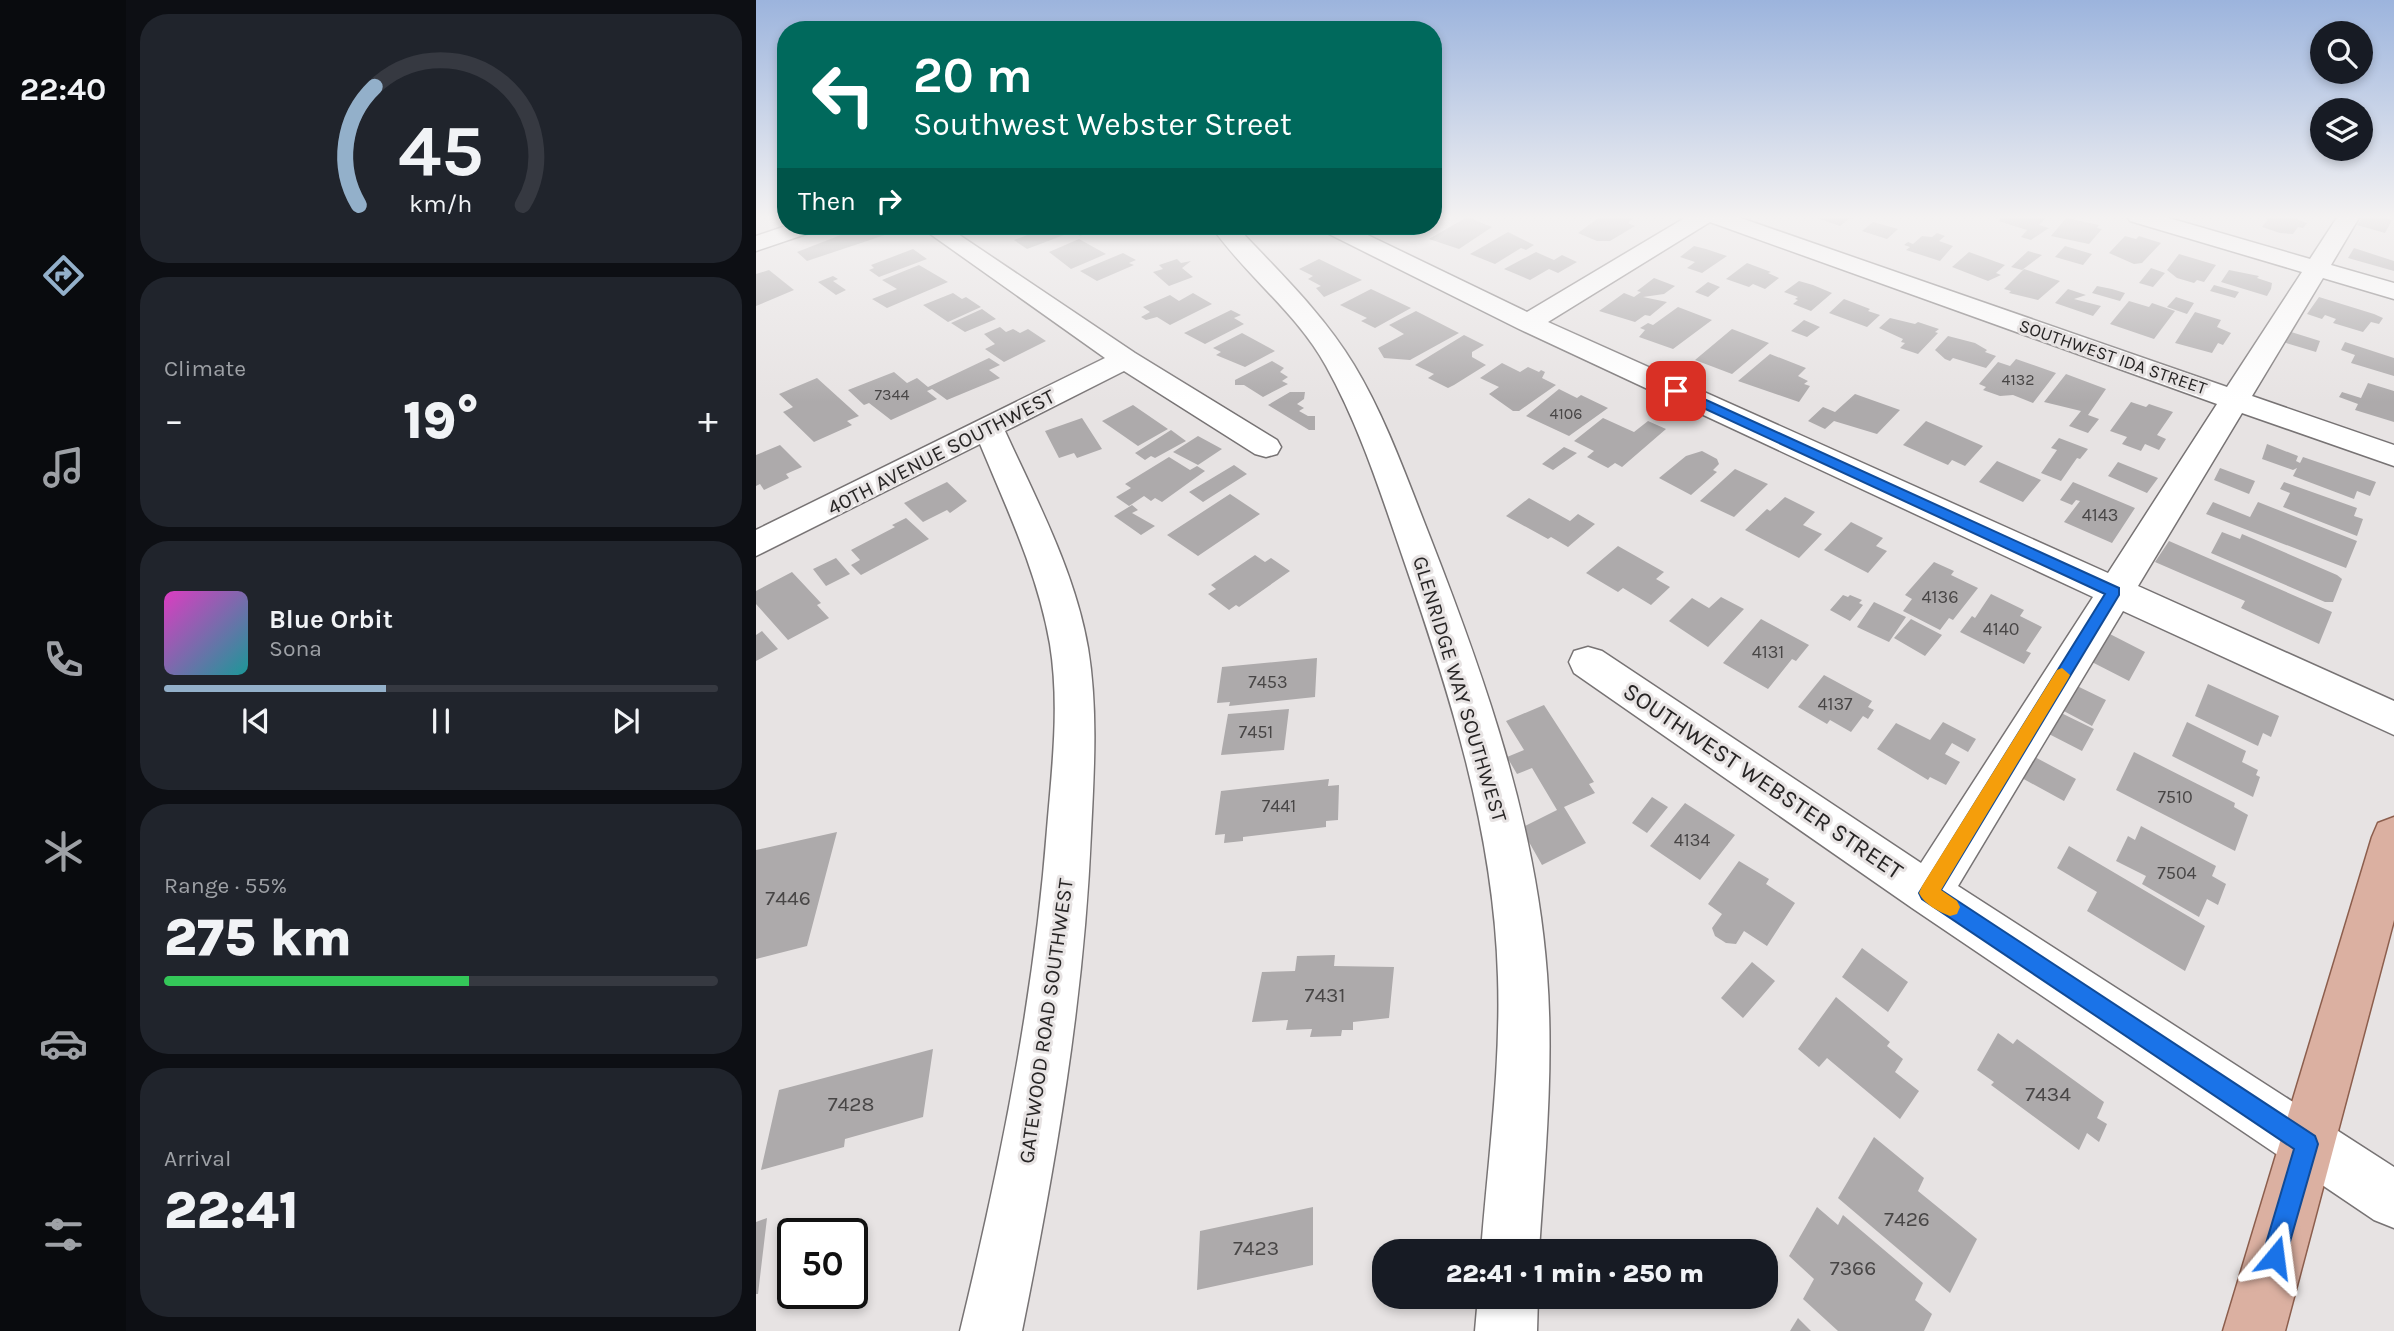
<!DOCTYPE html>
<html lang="en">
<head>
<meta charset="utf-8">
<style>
  body { margin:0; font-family:Karla,sans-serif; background:#20242c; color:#f1f3f6; height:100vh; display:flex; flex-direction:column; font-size:26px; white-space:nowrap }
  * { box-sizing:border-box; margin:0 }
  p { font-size:23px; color:#9ea1a6 }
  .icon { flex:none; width:38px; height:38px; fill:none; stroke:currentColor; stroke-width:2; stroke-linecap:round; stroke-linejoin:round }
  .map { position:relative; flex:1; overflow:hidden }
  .drawer { display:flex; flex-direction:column; gap:14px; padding:14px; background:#0d0f14; width:630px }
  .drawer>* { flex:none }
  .top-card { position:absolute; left:21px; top:21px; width:665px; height:214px; border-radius:28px; box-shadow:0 4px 10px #0003; background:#00695c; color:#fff; overflow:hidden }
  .controls { position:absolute; left:1554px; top:21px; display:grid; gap:14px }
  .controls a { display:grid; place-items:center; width:63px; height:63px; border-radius:50%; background:#171b24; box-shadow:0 4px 10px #0003; font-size:35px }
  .speed { position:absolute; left:21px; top:1218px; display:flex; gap:14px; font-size:35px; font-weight:700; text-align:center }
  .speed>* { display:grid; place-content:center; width:91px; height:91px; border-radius:50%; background:#171b24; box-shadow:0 4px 10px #0003; line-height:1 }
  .speed .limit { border:4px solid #111; border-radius:10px; background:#fff; color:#111 }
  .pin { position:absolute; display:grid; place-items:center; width:60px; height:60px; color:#fff; margin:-30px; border-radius:14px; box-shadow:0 4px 10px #0006 }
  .me { position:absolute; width:77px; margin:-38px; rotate:16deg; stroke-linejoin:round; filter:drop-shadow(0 0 5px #0008) }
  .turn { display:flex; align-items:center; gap:24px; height:147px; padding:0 21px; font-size:32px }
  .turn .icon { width:91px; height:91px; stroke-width:2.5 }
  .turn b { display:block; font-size:49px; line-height:60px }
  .then { display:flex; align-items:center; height:66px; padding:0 21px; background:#0003; gap:14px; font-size:26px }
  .big { font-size:52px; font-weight:800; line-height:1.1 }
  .drawer .widget { flex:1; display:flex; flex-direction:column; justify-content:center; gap:10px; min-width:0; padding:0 24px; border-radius:28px; background:#20242c }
  .drawer .dial { align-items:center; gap:0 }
  .dial svg { height:182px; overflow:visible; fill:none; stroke:#363941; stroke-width:7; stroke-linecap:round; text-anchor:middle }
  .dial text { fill:#f1f3f6; stroke:none }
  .song { display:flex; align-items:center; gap:21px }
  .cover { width:84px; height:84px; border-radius:10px; background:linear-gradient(135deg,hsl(310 70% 55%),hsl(180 70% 35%)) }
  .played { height:7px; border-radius:4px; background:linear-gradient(90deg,#93b0ca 40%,#363941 40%) }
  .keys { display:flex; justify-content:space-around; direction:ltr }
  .heat { display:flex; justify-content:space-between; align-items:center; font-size:38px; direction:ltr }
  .charge { height:10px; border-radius:5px; background:linear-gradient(90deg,#34c759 55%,#363941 0) }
  .trip { position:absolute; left:616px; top:1239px; width:406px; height:70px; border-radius:28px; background:#171b24; box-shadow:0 4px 10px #0003; font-weight:800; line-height:70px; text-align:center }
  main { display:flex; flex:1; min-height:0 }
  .tab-bar { display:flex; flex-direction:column; width:126px; justify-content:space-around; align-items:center; background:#090b0e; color:#9ea1a6 }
  .tab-bar .icon { width:49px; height:49px }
  .tab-bar .active { color:#93b0ca }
  .tab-bar b { font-size:32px; color:#f1f3f6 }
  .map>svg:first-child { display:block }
  .building { fill:#adaaab }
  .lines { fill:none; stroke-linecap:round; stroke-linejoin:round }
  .minor-casing { stroke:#777374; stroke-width:3 }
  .major-casing { stroke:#8c5e4d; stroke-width:3 }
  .minor { fill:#fff; fill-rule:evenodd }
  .major { fill:#dbb0a1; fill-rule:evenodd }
  .route { fill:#1a73e8; stroke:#114b97; stroke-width:2 }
  .slow { fill:#f59e0b }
  .labels { text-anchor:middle; stroke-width:6; stroke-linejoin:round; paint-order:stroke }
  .far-number-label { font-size:16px; fill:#484646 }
  .far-street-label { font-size:18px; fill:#272525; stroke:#e7e3e3 }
  .number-label { font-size:18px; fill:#484646 }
  .street-label { font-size:21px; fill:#272525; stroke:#e7e3e3 }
  .near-number-label { font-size:21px; fill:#484646 }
  .near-street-label { font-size:24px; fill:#272525; stroke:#e7e3e3 }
</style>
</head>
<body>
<main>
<nav class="tab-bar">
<b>22:40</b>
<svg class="icon active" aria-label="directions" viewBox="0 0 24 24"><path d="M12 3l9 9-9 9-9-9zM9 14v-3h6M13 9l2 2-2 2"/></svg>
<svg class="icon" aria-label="music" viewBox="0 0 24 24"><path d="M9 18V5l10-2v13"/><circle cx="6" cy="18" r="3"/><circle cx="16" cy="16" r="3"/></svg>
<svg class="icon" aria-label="phone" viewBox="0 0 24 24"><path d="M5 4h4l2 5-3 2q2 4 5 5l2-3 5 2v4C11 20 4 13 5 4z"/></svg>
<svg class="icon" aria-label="climate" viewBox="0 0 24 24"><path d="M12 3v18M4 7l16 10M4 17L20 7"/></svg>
<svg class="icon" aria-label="car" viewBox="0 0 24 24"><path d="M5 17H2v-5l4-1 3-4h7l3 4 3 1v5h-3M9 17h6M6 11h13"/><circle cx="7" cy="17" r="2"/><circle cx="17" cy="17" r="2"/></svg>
<svg class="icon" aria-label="filters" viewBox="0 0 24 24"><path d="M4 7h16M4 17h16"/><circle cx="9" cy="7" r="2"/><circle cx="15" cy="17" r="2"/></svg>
</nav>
<section class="drawer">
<div class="widget dial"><svg viewBox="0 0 100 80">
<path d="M14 69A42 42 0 1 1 86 69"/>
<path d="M14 69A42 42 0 0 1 21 17" stroke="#93b0ca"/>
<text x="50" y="56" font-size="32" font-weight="700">45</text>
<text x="50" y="72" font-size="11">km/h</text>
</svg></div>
<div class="widget"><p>Climate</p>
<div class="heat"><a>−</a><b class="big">19°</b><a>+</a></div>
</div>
<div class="widget">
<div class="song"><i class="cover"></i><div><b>Blue Orbit</b><p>Sona</p></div></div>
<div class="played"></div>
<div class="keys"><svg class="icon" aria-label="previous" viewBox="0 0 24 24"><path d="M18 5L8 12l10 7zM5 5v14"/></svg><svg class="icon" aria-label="pause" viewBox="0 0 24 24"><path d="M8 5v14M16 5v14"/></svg><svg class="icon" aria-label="next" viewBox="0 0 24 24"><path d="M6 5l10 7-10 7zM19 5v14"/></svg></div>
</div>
<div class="widget"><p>Range · 55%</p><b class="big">275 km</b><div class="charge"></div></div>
<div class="widget"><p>Arrival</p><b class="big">22:41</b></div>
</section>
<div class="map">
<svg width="1638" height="1331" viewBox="0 0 1638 1331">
  <rect width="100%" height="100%" fill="#e7e3e3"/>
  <path class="building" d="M845,216H879L872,223L879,226L854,241H841L822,233Z
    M1055,216H1097L1084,226Z
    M1248,216H1292L1283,225L1293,228L1275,240L1265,237L1271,230L1242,221Z
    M1514,216H1532L1551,223L1547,228L1542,227L1537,234L1524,233L1506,227Z
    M1607,216H1620L1636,220L1629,233L1601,225Z
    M711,217L736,227L703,249L673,239Z
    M1310,218L1343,225L1341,228L1346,229L1333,244L1295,236Z
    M1117,222L1142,229L1131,239L1106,231Z
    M296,226L308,231L303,232L308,235L271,249L258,240Z
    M322,226H348L324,236L313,230Z
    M118,228L129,235L51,261L41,252L95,231L99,235Z
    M752,232L778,245L770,250L765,248L739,264L714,254Z
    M1181,233L1189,236L1183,241L1197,246L1184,261L1150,250L1154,247L1148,245L1152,242L1157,244L1166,236L1176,237Z
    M1369,236L1380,239L1383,236L1405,243L1386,263L1378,264L1353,253Z
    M323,239L350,254L315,269L293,252Z
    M938,246L950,249L971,256L946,273L931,268L939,262L924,257Z
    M1309,246L1336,254L1327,265L1299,257Z
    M1598,248L1638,261V271L1592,258Z
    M157,249L171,259L123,277L113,270L118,268L115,265Z
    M1272,251L1286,255L1266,270L1255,267Z
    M780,252L798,260L806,255L821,262L802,273L793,269L774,280L748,269Z
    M1213,252L1249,265L1240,273L1245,275L1232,281L1196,267Z
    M367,253L380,260L373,263L378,265L341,281L324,271Z
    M1423,254L1460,265L1448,282L1441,280L1438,283L1421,278L1411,270Z
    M421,259L425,263L435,261L426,268L437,277L413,286L397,272L407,269L403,265Z
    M563,259L606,280L568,297L560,288L565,286L552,279L557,276L543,269Z
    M991,263L1015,272L1012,273L1023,278L1009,289L997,284L993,287L970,279Z
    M163,265L192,282L131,308L116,299L141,289L126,280Z
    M1395,268L1409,273L1397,287L1383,283Z
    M1268,269L1304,281L1282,300L1253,293L1255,291L1248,289Z
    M13,270L38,290L0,306V274Z
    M1473,270L1503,276L1501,278L1516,283L1515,289L1511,296L1465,282Z
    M77,276L82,279L77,281L90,290L80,295L62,282Z
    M898,278L919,286L908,294L887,297L911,302L894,316L889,315L879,322L843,311L868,293L878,297L885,292L881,291Z
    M1043,281L1057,285L1076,293L1055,311L1037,304L1042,300L1039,299L1042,297L1028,292Z
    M952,282L964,287L952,297L939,292Z
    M1458,285L1483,292L1479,298L1454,291Z
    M1341,286L1356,289L1369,293L1364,301L1336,293Z
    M615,289L655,308L619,328L605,321L611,318L584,305Z
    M1312,289L1330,295L1318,299L1345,306L1337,316L1299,303Z
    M197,293L206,299L210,297L225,307L192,322L167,305Z
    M437,293L456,304L414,325L401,317L390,320L385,317L394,312L387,307L414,295L423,301Z
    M1420,297L1438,303L1431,314L1411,307Z
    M1563,297L1618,314L1627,318L1623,324L1615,322L1607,332L1577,323L1580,319L1569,315L1566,319L1551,314Z
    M1088,299L1114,309L1112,311L1124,315L1111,327L1073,313Z
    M1373,301L1393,307L1396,303L1419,311L1398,339L1354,324Z
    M922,307L956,320L917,349L883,337L889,330L884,328L892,323L897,325Z
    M226,309L240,319L209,332L195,323Z
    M475,310L485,315L478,318L488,324L449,344L428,333Z
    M660,311L703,333L654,360L628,358L622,348L648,334L633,325Z
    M1439,312L1465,320L1461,327L1475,333L1467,345L1462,343L1456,353L1419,343Z
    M1134,318L1159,324L1162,322L1183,329L1179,332L1182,333L1162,354L1144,348L1149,343L1145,342L1147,339L1123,328Z
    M1048,320L1064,327L1051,337L1035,331Z
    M244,327L250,332L257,329L264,333L272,329L290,341L248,362L229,349L239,344L228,334Z
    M976,329L1013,343L976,374L939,360Z
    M1532,331L1564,341L1560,352L1527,342Z
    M486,333L519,351L489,367L460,355L465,352L457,348Z
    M708,335L728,345L716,352V357L730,365L698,385L692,388L672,378L678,374L659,365Z
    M1192,336L1219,343L1231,350L1229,352L1240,356L1230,368L1197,358L1194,361L1189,359L1179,350Z
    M1589,342L1638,358V376L1595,363L1599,355L1585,350Z
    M1014,354L1050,368L1042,376L1052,381L1048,384L1054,386L1043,402L982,381Z
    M233,358L244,365L233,370L244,378L191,400L176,389L171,391L181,399L135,420L113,403L108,405L92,390L138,372L151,383L161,378L172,387Z
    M1260,359L1300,373L1277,403L1257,395L1244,396L1227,390L1230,387L1223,384L1242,362L1254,366Z
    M516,361L528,368L524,372L532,377L526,381L532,384L507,397L488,385H479V380Z
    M746,363L764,372L772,367L783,372L785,370L789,372L786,378L800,385L763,411H757L733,394L743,387L724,378Z
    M1310,374L1350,389L1332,415L1343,419L1332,433L1313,426L1325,411L1288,402Z
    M61,378L103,416L91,421L96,425L58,442L27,412L37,407L23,394Z
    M1612,383L1638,391V422L1599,410L1602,404L1583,397L1586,392L1605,398Z
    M803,389L821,398L825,395L852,408L813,436L770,416Z
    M534,392H549L548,399L541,404L548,408L543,411L552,416H559V430H553L512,405Z
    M1099,394L1144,410L1121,434L1078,421L1069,429L1052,421L1067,407L1079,412Z
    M1375,402L1390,407L1393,404L1417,412L1401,435L1410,439L1403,450L1389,444L1385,451L1366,444L1371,437L1354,431Z
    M377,405L412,429L382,446L346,421Z
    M326,418L346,449L321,458L318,453L303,458L289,431Z
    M847,418L878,432L892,421L910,429L866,467L859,463L852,468L831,457L838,451L818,441Z
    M1170,421L1227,446L1209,466L1196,460L1192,465L1147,445Z
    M415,430L430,441L399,458L395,456L389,460L379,453Z
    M442,436L466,449L442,465L417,452Z
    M1303,438L1332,449L1324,459L1321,458L1305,481L1285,473L1301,450L1295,448Z
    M1511,444L1542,456L1540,461L1544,463L1547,457L1620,482L1614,496L1601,491L1598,499L1537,476L1541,468L1537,470L1506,459Z
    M24,445L46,467L30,474L33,478L8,490L4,484L0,486V455Z
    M808,447L821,453L797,470L786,464Z
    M946,451L961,459L963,464L957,470L961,472L935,495L903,478L930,456Z
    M413,457L434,470L441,466L449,471L406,502L399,498L395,501L388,496L373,506L360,497L375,488L369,484Z
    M1241,461L1285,480L1267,502L1223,482Z
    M1362,462L1402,478L1391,493L1352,476Z
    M478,465L491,474L447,502L433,492Z
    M1464,468L1499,481L1493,494L1458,480Z
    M979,469L1012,484L978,517L944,501Z
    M191,482L211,501L194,513L191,510L167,522L148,503Z
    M1317,482L1379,508L1356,543L1308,522L1324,501L1320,500L1316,505L1304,500Z
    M1528,482L1601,508L1598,516L1607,519L1601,536L1527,507L1534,493L1524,489Z
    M474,494L504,514L442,556L411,535Z
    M1029,497L1059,512L1047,525L1066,534L1043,558L989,530L1011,509L1014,511Z
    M773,498L814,521L822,514L839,524L812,547L795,537L792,539L750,516Z
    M1457,502L1494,517L1502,502L1601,541L1590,568L1450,514Z
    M376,505L382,510L376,513L399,526L385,535L358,516Z
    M150,518L173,539L105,575L95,565L104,560L95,550L139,527L136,525Z
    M1095,522L1127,538L1120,546L1131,551L1112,573L1068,550Z
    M1466,532L1484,539L1486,534L1581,575L1586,579L1577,602H1569L1455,553Z
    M1413,541L1576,612L1563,644L1485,608L1489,601L1399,562Z
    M862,546L908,572L900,579L914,587L895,605L867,588L862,592L830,573Z
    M499,555L509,562L515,558L534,571L483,607L480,605L473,610L452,594L460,589L455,585Z
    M80,558L94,574L70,586L57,569Z
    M1178,562L1198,571L1195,575L1222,588L1197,620L1193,618L1184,630L1147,611L1156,599L1149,595Z
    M36,572L65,603L61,605L73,618L32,640L0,604V591Z
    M1235,594L1268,610L1264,616L1286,627L1270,651L1275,653L1268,664L1204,632L1216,616L1219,618Z
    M1087,595L1092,597L1094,595L1106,600L1103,603L1107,605L1094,621L1074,610Z
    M965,597L988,609L952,647L913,621L936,598L953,608Z
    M1118,602L1150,617L1133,642L1101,627Z
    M1005,619L1053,645L1040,661L1036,659L1012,689L967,663Z
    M1155,619L1186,635L1169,656L1138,638Z
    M6,631L22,649L0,661V635Z
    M1350,632L1389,652L1373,681L1332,660Z
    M561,658L559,697L473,706L474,702L461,703L466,667Z
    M1068,675L1116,701L1112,707L1118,710L1112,719L1107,716L1095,732L1074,720L1071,724L1042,707Z
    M1452,684L1523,716L1515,737L1507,733L1502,746L1439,716Z
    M1319,685L1350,700L1336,726L1304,709Z
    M788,705L838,782L833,784L839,793L808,807L830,843L786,865L765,828L801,810L776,768L761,774L751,757L768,750L750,721Z
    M533,709L528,750L465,755L472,714Z
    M1301,711L1338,729L1326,751L1289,732Z
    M1187,722L1220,739L1212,752L1196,743L1189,754L1204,762L1190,785L1174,777L1172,780L1121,749L1140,723L1174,740Z
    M1431,722L1490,751L1486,762L1502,770L1500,775L1504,777L1497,797L1416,756Z
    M1378,752L1479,803L1478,807L1492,815L1479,851L1360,790Z
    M1277,756L1320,779L1308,801L1264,777Z
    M573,779L572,786L583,785L582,820L570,821V827L487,837V841L468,843L469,834L459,835L465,791Z
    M896,797L912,807L891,833L876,823Z
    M929,803L979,835L944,880L894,846Z
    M1385,826L1460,866L1456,876L1470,884L1462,905L1451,899L1443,917L1386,884L1390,876L1360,861L1372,836L1379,840Z
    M81,832L51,946L0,959V850Z
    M1313,846L1449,926L1429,971L1331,911L1341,892L1301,868Z
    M983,861L1013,879L1010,884L1039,903L1011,946L988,931L980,944L970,943L959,936L956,928L966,914L952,904Z
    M1106,948L1152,982L1132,1012L1086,977Z
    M579,955L578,966L638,967L633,1018L597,1022V1030H586L585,1036L554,1037L556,1029L530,1030L532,1020L496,1022L506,972L539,971L541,956Z
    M996,962L1019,981L987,1018L965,998Z
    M1080,997L1134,1042L1131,1046L1147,1059L1139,1072L1163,1091L1144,1119L1071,1058L1063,1067L1042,1049Z
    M1242,1033L1257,1044L1261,1039L1348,1102L1341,1118L1351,1124L1343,1142L1331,1133L1323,1150L1235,1085L1238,1082L1221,1070Z
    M177,1049L167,1117L89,1139L88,1147L5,1170L23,1090Z
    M1118,1137L1168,1178L1162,1191L1221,1239L1194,1293L1082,1198Z
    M557,1207V1265L441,1290L444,1231Z
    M1061,1207L1082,1225L1087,1215L1167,1283L1159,1300L1176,1314L1168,1331H1082L1047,1299L1058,1279L1033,1256Z
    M11,1218L2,1294H0V1222Z
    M1042,1318L1055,1331H1034Z"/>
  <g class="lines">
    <defs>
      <path id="minor" d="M932,216H979L1471,387L1546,272L1374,221L1371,216H1406L1554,259L1582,216H1604L1575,265L1638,283V299L1567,278L1496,396L1638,445V466L1486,413L1382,586L1638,701V735L1367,611L1202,886L1638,1167V1228L1618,1220L1156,908L818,673L813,662L818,651L832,647L846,651L1165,863L1337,597L763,329L567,231L563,226H593L771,312ZM954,222L1461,404L1352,573L792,322Z
        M30,226H63L59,231L0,251V236Z
        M163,226H190L379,353L521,440L525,447L521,454L510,457L499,454L368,371L249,431C281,501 319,572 332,648C342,709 338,772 335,833C328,1001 299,1167 266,1331H204C244,1166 278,999 291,829C296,769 304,705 294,644C282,574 251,509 224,444L0,556V530L349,358Z
        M455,226H480C521,270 566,312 598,365C630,418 651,479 674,537C729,678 780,823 791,974C798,1066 789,1160 783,1251H725C732,1160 745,1068 742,977C738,831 693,691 646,555C624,491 603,425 570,366C540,312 490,276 455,226Z
        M722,1297H782L781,1331H719Z"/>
      <path id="major" d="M1638,817V920L1529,1331H1467L1616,837L1622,823Z"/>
    </defs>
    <use href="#minor" class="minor-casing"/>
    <use href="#major" class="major-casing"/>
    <use href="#minor" class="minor"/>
    <use href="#major" class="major"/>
  </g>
  <linearGradient id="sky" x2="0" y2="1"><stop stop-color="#9cb4dd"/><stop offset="0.54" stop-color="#f4f2f2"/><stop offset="1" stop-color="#f4f2f2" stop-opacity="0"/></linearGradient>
  <rect width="1638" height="402" fill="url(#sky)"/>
  <path class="route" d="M915,388H924L1363,588V595L1185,890L1559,1136L1562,1144L1527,1266L1519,1269L1510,1266L1506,1257L1538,1149L1166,899L1163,893L1349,594L915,393Z"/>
  <path class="slow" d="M1306,668L1314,675L1312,679L1185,890L1201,901L1204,907L1201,914L1194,916C1183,912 1168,904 1163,893L1166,886L1301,670Z"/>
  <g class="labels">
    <g class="far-number-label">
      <text x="1262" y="385">4132</text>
      <text x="136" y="400">7344</text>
      <text x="810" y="419">4106</text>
    </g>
    <g class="far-street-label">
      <text transform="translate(1357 357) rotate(19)" y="6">SOUTHWEST IDA STREET</text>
    </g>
    <g class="number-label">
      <text x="1344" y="521">4143</text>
      <text x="1184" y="603">4136</text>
      <text x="1245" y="635">4140</text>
      <text x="1012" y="658">4131</text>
      <text x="512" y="688">7453</text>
      <text x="1079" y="710">4137</text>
      <text x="500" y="738">7451</text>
      <text x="1419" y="803">7510</text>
      <text x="523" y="812">7441</text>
      <text x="936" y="846">4134</text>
      <text x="1421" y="879">7504</text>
    </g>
    <g class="street-label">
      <text transform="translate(185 452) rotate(-27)" y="7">40TH AVENUE SOUTHWEST</text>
      <text transform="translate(704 689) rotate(73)" y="7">GLENRIDGE WAY SOUTHWEST</text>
      <text transform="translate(290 1021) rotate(-82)" y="7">GATEWOOD ROAD SOUTHWEST</text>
    </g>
    <g class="near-number-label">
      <text x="32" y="905">7446</text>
      <text x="569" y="1002">7431</text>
      <text x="1292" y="1101">7434</text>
      <text x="95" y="1111">7428</text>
      <text x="1151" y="1226">7426</text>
      <text x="500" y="1255">7423</text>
      <text x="1097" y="1275">7366</text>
    </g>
    <g class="near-street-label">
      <text transform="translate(1007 781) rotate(34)" y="8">SOUTHWEST WEBSTER STREET</text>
    </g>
  </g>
</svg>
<div class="controls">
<a><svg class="icon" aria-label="search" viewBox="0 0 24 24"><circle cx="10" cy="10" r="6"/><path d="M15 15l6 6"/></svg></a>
<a><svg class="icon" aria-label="layers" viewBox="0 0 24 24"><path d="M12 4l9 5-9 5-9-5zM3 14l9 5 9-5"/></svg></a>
</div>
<div class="speed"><div class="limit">50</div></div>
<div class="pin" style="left:920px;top:391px;background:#d93025"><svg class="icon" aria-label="arrive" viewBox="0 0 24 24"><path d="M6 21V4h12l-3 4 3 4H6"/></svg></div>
<svg class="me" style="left:1519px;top:1257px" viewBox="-20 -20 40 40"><path d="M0-17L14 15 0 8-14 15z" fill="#1a73e8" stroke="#fff" stroke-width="4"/></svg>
<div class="trip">22:41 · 1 min · 250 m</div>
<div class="top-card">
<div class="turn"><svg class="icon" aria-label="left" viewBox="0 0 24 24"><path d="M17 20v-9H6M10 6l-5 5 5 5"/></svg><div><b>20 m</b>Southwest Webster Street</div></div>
<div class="then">Then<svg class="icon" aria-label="right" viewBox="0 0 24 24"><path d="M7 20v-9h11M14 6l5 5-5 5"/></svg></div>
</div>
</div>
</main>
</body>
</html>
